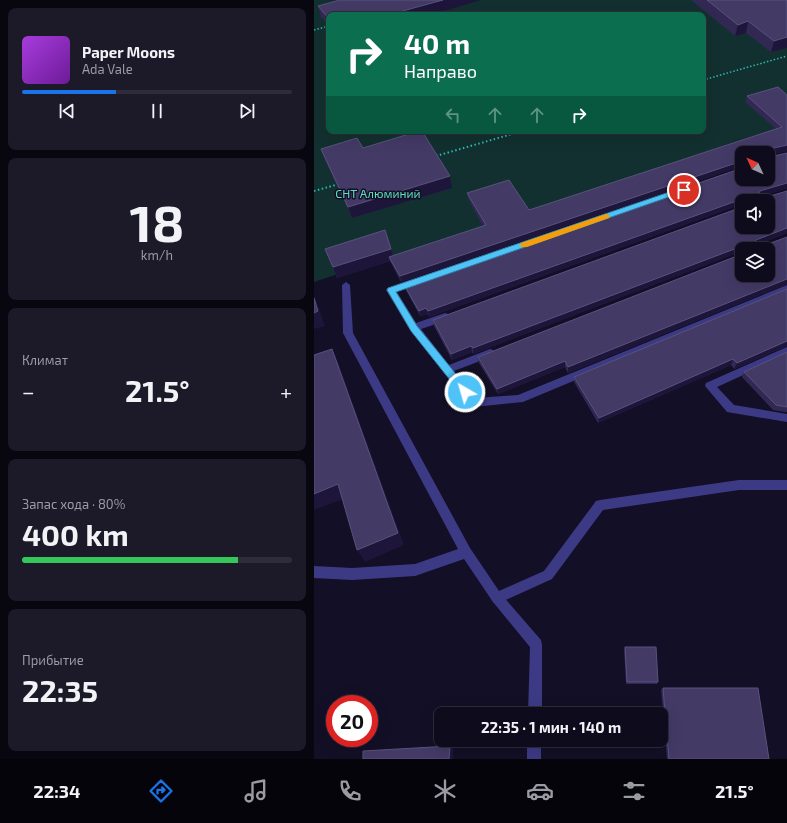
<!DOCTYPE html>
<html lang="ru">
<head>
<meta charset="utf-8">
<style>
  body { margin:0; font-family:"Exo 2",sans-serif; background:#1c1929; color:#f1f3f6; height:100vh; display:flex; flex-direction:column; font-size:15px; white-space:nowrap }
  * { box-sizing:border-box; margin:0 }
  p { font-size:13px; color:#9b9ba3 }
  .icon { flex:none; width:22px; height:22px; fill:none; stroke:currentColor; stroke-width:2; stroke-linecap:round; stroke-linejoin:round }
  .map { position:relative; flex:1; overflow:hidden }
  .sheet { display:flex; flex-direction:column; gap:8px; padding:8px; background:#08060f; width:314px }
  .sheet>* { flex:none }
  .top-card { position:absolute; left:12px; top:12px; width:380px; height:122px; border-radius:8px; box-shadow:0 4px 16px #0002,0 0 0 1px #2e2b3b; background:#0b6e4f; color:#fff; overflow:hidden }
  .needle { width:26px; rotate:314deg }
  .tools { position:absolute; left:421px; top:146px; display:grid; gap:8px }
  .tools a { display:grid; place-items:center; width:40px; height:40px; border-radius:8px; background:#0e0b1c; box-shadow:0 4px 16px #0002,0 0 0 1px #2e2b3b; font-size:20px }
  .speed { position:absolute; left:12px; top:695px; display:flex; gap:8px; font-size:20px; font-weight:700; text-align:center }
  .speed>* { display:grid; place-content:center; width:52px; height:52px; border-radius:50%; background:#0e0b1c; box-shadow:0 4px 16px #0002,0 0 0 1px #2e2b3b; line-height:1 }
  .speed .limit { border:6px solid #d22; background:#fff; color:#111 }
  .pin { position:absolute; display:grid; place-items:center; width:34px; height:34px; color:#fff; margin:-17px; border:2px solid #fff; border-radius:50%; box-shadow:0 1px 4px #0007 }
  .me { position:absolute; width:44px; margin:-22px; rotate:322deg; stroke-linejoin:round; filter:drop-shadow(0 0 3px #0008) }
  .turn { display:flex; align-items:center; gap:14px; height:84px; padding:0 12px; font-size:18px }
  .turn .icon { width:52px; height:52px; stroke-width:2.5 }
  .turn b { display:block; font-size:28px; line-height:34px }
  .lanes { display:flex; align-items:center; height:38px; padding:0 12px; background:#0003; justify-content:center; gap:20px; direction:ltr }
  .lanes .off { opacity:.35 }
  .big { font-size:30px; font-weight:700; line-height:1.1 }
  .sheet .card { flex:1; display:flex; flex-direction:column; justify-content:center; gap:6px; min-width:0; padding:0 14px; border-radius:8px; background:#1c1929 }
  .sheet .dial { align-items:center; gap:0 }
  .dial b { font-size:52px; line-height:1 }
  .song { display:flex; align-items:center; gap:12px }
  .cover { width:48px; height:48px; border-radius:6px; background:linear-gradient(135deg,hsl(280 70% 55%),hsl(280 70% 35%)) }
  .played { height:4px; border-radius:2px; background:linear-gradient(90deg,#1a73e8 35%,#2e2b3b 35%) }
  .keys { display:flex; justify-content:space-around; direction:ltr }
  .heat { display:flex; justify-content:space-between; align-items:center; font-size:22px; direction:ltr }
  .charge { height:6px; border-radius:3px; background:linear-gradient(90deg,#34c759 80%,#2e2b3b 0) }
  .trip { position:absolute; left:120px; top:707px; width:234px; height:40px; border-radius:8px; background:#0e0b1c; box-shadow:0 4px 16px #0002,0 0 0 1px #2e2b3b; font-weight:700; line-height:40px; text-align:center }
  .menu { display:flex; height:64px; justify-content:space-around; align-items:center; background:#06040b; color:#9b9ba3 }
  .menu .icon { width:28px; height:28px }
  .menu .on { color:#1a73e8 }
  .menu b { font-size:18px; color:#f1f3f6 }
  main { display:flex; flex:1; min-height:0 }
  .map>svg:first-child { display:block }
  .green { fill:#12302f; fill-rule:evenodd }
  .lines { fill:none; stroke-linecap:round; stroke-linejoin:round }
  .path-far1 { stroke:#2fb8b0; stroke-width:1.5; stroke-dasharray:1.5 2; stroke-linecap:butt }
  .path { stroke:#2fb8b0; stroke-width:2; stroke-dasharray:1.5 2.5; stroke-linecap:butt }
  .service { fill:#3d3a85; fill-rule:evenodd }
  .minor { fill:#3d3a85; fill-rule:evenodd }
  .wall { fill:#312854 }
  .shaded-wall { fill:#1d163a }
  .building { fill:#433a66; stroke:#5a527e }
  .route { fill:#4fc3f7; stroke:#337fa1 }
  .slow { fill:#f59e0b }
  .labels { text-anchor:middle; stroke-width:3; stroke-linejoin:round; paint-order:stroke }
  .park-label { font-size:12px; fill:#5fe0c0; stroke:#130f26 }
</style>
</head>
<body>
<main>
<section class="sheet">
<div class="card">
<div class="song"><i class="cover"></i><div><b>Paper Moons</b><p>Ada Vale</p></div></div>
<div class="played"></div>
<div class="keys"><svg class="icon" aria-label="previous" viewBox="0 0 24 24"><path d="M18 5L8 12l10 7zM5 5v14"/></svg><svg class="icon" aria-label="pause" viewBox="0 0 24 24"><path d="M8 5v14M16 5v14"/></svg><svg class="icon" aria-label="next" viewBox="0 0 24 24"><path d="M6 5l10 7-10 7zM19 5v14"/></svg></div>
</div>
<div class="card dial"><b>18</b><p>km/h</p></div>
<div class="card"><p>Климат</p>
<div class="heat"><a>−</a><b class="big">21.5°</b><a>+</a></div>
</div>
<div class="card"><p>Запас хода · 80%</p><b class="big">400 km</b><div class="charge"></div></div>
<div class="card"><p>Прибытие</p><b class="big">22:35</b></div>
</section>
<div class="map">
<svg width="473" height="759" viewBox="0 0 473 759">
  <rect width="100%" height="100%" fill="#130f26"/>
  <path class="green" d="M0,0H473V126L0,282ZM15,15H389V131H15Z"/>
  <g class="lines">
    <path class="path-far1" d="M0,30L15,26
      M389,80L473,56
      M201,133L210,131"/>
    <path class="path" d="M122,156L205,132
      M0,191L25,184"/>
    <path class="service" d="M104,278L108,281L107,283L83,292L102,323L131,313L134,314L136,317L134,320L107,329L135,365L176,349L179,350L181,353L179,356L140,371L162,398L204,395L473,285V292L209,402L160,407L156,406L97,331L72,290L74,288Z
      M32,282L36,285L39,333L156,548L185,591L230,571L282,501L286,500L425,480H473V490H425L289,510L238,579L183,604L179,602L150,559L101,576L38,580L0,578V566L38,568L101,564L144,549L29,333L28,285Z
      M473,347V355L403,387L420,405L473,414V422L413,412L391,386L392,383Z"/>
    <path class="minor" d="M183,592L187,594L227,640L228,645V714H214L216,647L179,602L177,598L179,594Z
      M213,740H227V759H213Z"/>
  </g>
  <path class="wall" d="M377,0H473V48L457,52L432,33L421,36Z
    M4,6L15,15V26L7,17Z
    M464,87L473,95V151L455,155V157L473,153V188L449,196H456L473,191V233L445,244H454L473,237V284L254,373L251,367L184,394L165,363L164,357L428,254V275H454V249H428V251L159,354L158,352L138,360L120,326L119,320L428,207V227H454V201H428V204L115,317L114,314L106,316L92,290L90,285L428,168V179H454V153H428V166L87,282L76,261L23,278L11,249L71,230L79,255L169,226L154,199L153,193L195,180L215,210L462,129L431,102L433,96Z
    M49,148L138,188L38,218L11,160L7,149Z
    M473,289V346L420,369L417,365L284,423L260,382V377Z
    M473,352V412H471L459,410L428,377L430,372Z
    M311,647L344,682L343,684H312L310,650Z
    M349,688L455,759H353L347,690Z"/>
  <path class="shaded-wall" d="M129,0H167L117,15H74Z
    M434,21L432,33L421,36L424,25Z
    M473,37V48L457,52L460,41Z
    M473,145V151L454,155L456,149Z
    M428,161V166L87,282L86,276Z
    M136,176L138,188L38,218L34,207Z
    M473,183V188L444,198V195L446,191Z
    M431,198L430,201H428V204L115,317L114,311Z
    M473,228V233L439,246L440,243L442,240Z
    M431,245L429,249H428V251L159,354V348Z
    M77,249L80,260L75,257L76,261L23,278L19,267Z
    M473,279V284L254,373V367Z
    M0,295L11,326L0,329Z
    M112,308L114,314L106,316L105,311Z
    M473,341V346L420,369L423,363Z
    M157,346L158,352L138,360L137,354Z
    M18,349L25,365L90,545L51,562L43,550Z
    M419,359L417,365L284,423L285,418Z
    M251,361V367L184,394L183,389Z
    M24,484L32,498L0,510V494Z
    M136,746L139,749V759H135Z"/>
  <path class="building" d="M26,0H129L74,15H15V19L4,6Z
    M393,0H473V37L460,41L434,21L424,25Z
    M464,87L473,95V145L456,149L455,157L473,153V183L446,191L444,195L456,196L473,191V228L442,240L440,243L454,244L473,237V279L254,367L251,361L183,389L164,357L428,254V275H454V249H431V245L159,348L157,346L137,354L119,320L428,207V227H454V201H431V198L114,311L112,308L105,311L90,285L428,168V179H454V153H428V161L86,276L75,257L172,225L153,193L195,180L215,210L468,127L433,96Z
    M105,131H108L136,176L34,207L7,149L43,138L49,148Z
    M71,230L77,249L19,267L11,249Z
    M473,289V341L423,363L419,359L285,418L260,377Z
    M0,298L4,311L0,313Z
    M18,349L84,533L43,550L24,484L0,494V355Z
    M473,352V407L462,405L430,372Z
    M311,647H342L344,682H313Z
    M349,688H444L455,759H355Z
    M136,746L135,759H49V751Z"/>
  <path class="route" d="M370,187L372,188V191L82,292L103,326L154,389L155,392L154,395H148L97,331L73,290L74,288Z"/>
  <path class="slow" d="M292,214L296,216L295,218L213,247H207L206,245L207,243Z"/>
  <g class="labels">
    <g class="park-label">
      <text x="64" y="198">СНТ Алюминий</text>
    </g>
  </g>
</svg>
<div class="tools">
<a><svg class="needle" viewBox="-14 -14 28 28"><path d="M0-13l5 13h-10z" fill="#e53935"/><path d="M0 13l5-13h-10z" fill="#9b9ba3"/></svg></a>
<a><svg class="icon" aria-label="sound" viewBox="0 0 24 24"><path d="M4 9h4l5-4v14l-5-4H4zM17 9q2 3 0 6"/></svg></a>
<a><svg class="icon" aria-label="layers" viewBox="0 0 24 24"><path d="M12 4l9 5-9 5-9-5zM3 14l9 5 9-5"/></svg></a>
</div>
<div class="speed"><div class="limit">20</div></div>
<div class="pin" style="left:370px;top:190px;background:#d93025"><svg class="icon" aria-label="arrive" viewBox="0 0 24 24"><path d="M6 21V4h12l-3 4 3 4H6"/></svg></div>
<svg class="me" style="left:151px;top:392px" viewBox="-20 -20 40 40"><circle r="17" fill="#4fc3f7" stroke="#fff" stroke-width="3"/><path d="M0-11L8 9 0 5-8 9z" fill="#fff"/></svg>
<div class="trip">22:35 · 1 мин · 140 m</div>
<div class="top-card">
<div class="turn"><svg class="icon" aria-label="right" viewBox="0 0 24 24"><path d="M7 20v-9h11M14 6l5 5-5 5"/></svg><div><b>40 m</b>Направо</div></div>
<div class="lanes"><svg class="icon off" aria-label="left" viewBox="0 0 24 24"><path d="M17 20v-9H6M10 6l-5 5 5 5"/></svg><svg class="icon off" aria-label="ahead" viewBox="0 0 24 24"><path d="M12 20V5M6 11l6-6 6 6"/></svg><svg class="icon off" aria-label="ahead" viewBox="0 0 24 24"><path d="M12 20V5M6 11l6-6 6 6"/></svg><svg class="icon" aria-label="right" viewBox="0 0 24 24"><path d="M7 20v-9h11M14 6l5 5-5 5"/></svg></div>
</div>
</div>
</main>
<nav class="menu">
<b>22:34</b>
<svg class="icon on" aria-label="directions" viewBox="0 0 24 24"><path d="M12 3l9 9-9 9-9-9zM9 14v-3h6M13 9l2 2-2 2"/></svg>
<svg class="icon" aria-label="music" viewBox="0 0 24 24"><path d="M9 18V5l10-2v13"/><circle cx="6" cy="18" r="3"/><circle cx="16" cy="16" r="3"/></svg>
<svg class="icon" aria-label="phone" viewBox="0 0 24 24"><path d="M5 4h4l2 5-3 2q2 4 5 5l2-3 5 2v4C11 20 4 13 5 4z"/></svg>
<svg class="icon" aria-label="climate" viewBox="0 0 24 24"><path d="M12 3v18M4 7l16 10M4 17L20 7"/></svg>
<svg class="icon" aria-label="car" viewBox="0 0 24 24"><path d="M5 17H2v-5l4-1 3-4h7l3 4 3 1v5h-3M9 17h6M6 11h13"/><circle cx="7" cy="17" r="2"/><circle cx="17" cy="17" r="2"/></svg>
<svg class="icon" aria-label="filters" viewBox="0 0 24 24"><path d="M4 7h16M4 17h16"/><circle cx="9" cy="7" r="2"/><circle cx="15" cy="17" r="2"/></svg>
<b>21.5°</b>
</nav>
</body>
</html>
